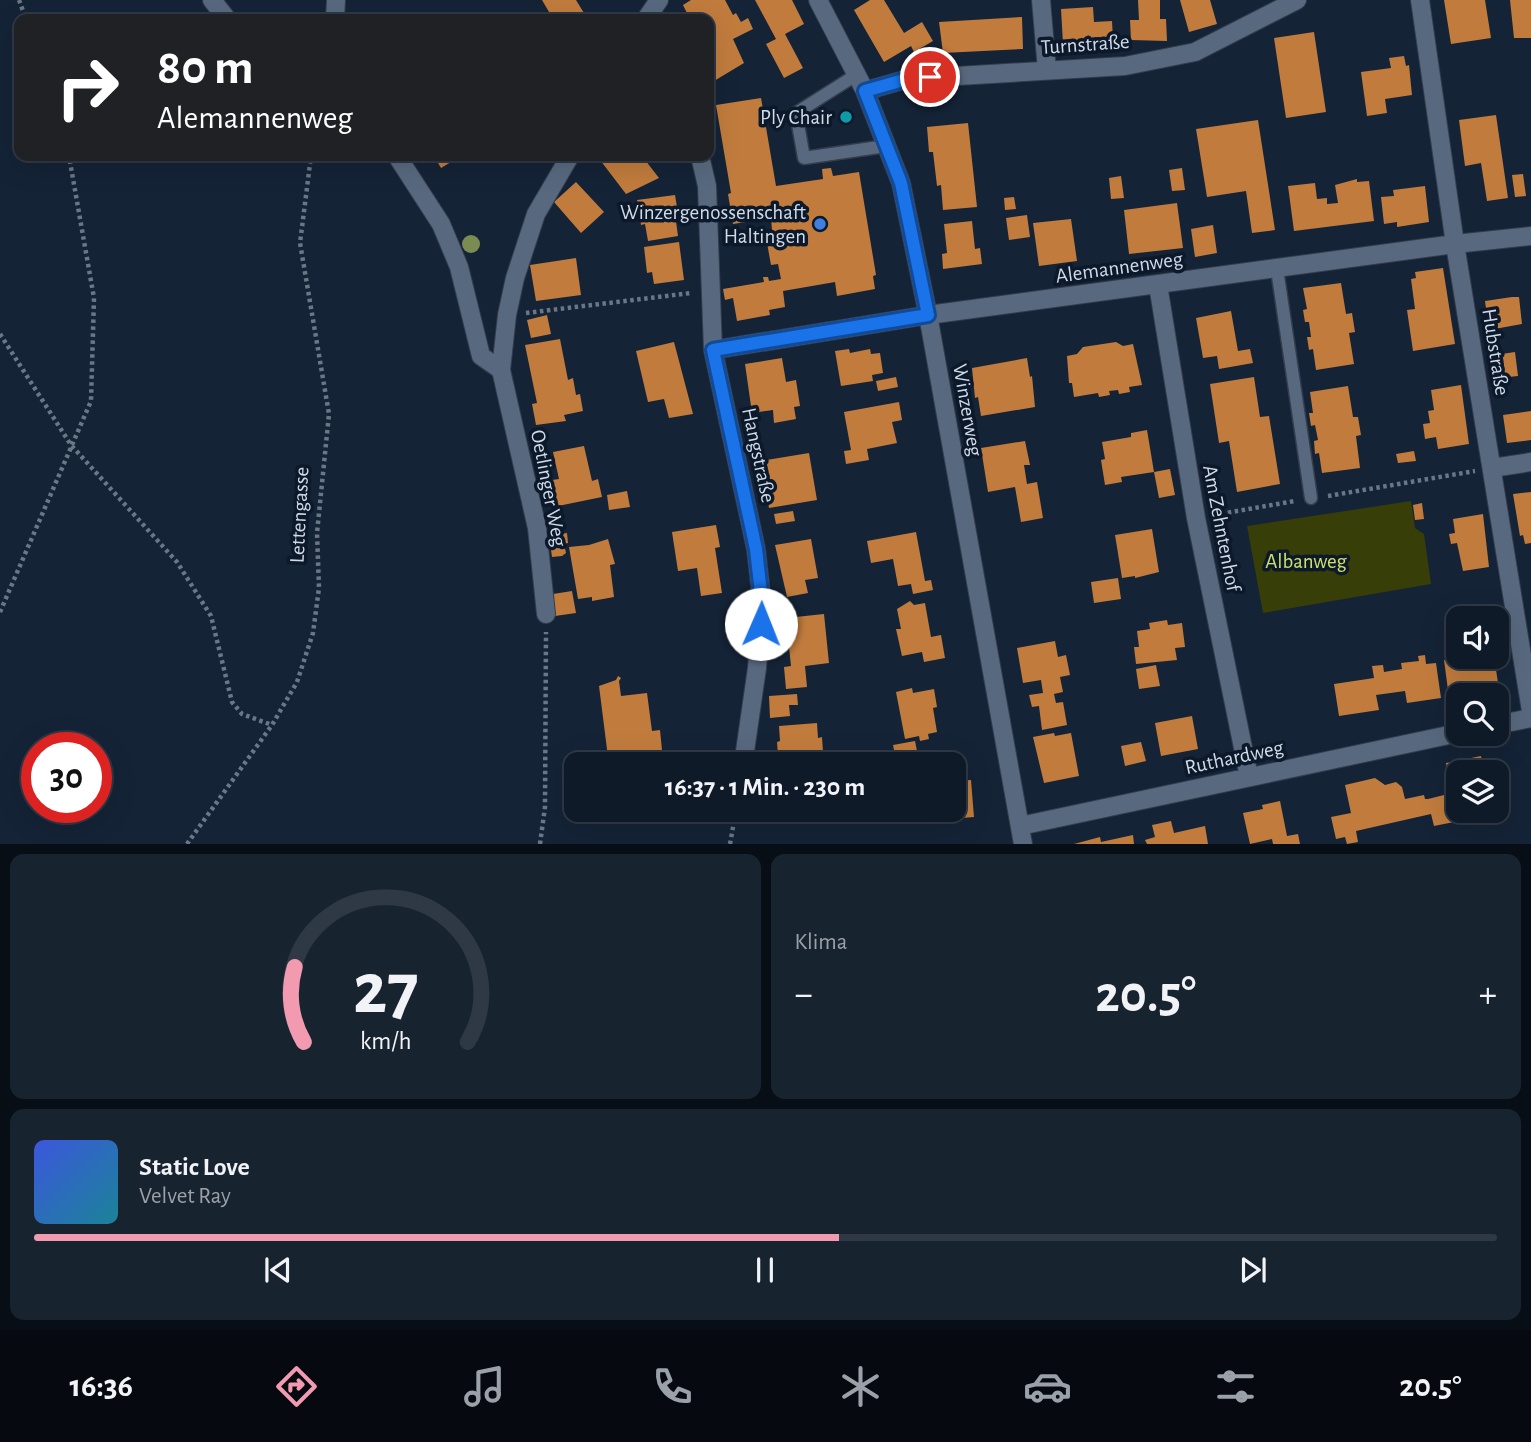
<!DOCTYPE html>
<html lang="de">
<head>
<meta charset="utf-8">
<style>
  body { margin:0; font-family:"Alegreya Sans",sans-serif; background:#182330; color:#f1f3f6; height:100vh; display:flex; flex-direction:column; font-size:26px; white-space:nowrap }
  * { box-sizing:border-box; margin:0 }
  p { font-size:23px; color:#9ba1a8 }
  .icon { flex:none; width:38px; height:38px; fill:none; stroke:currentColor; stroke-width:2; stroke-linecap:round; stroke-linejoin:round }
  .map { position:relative; height:844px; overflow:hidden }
  .details { display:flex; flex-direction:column; gap:10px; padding:10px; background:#080e16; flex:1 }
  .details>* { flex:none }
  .hud { position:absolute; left:14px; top:14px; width:700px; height:147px; border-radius:14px; box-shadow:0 7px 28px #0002,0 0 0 2px #2f3845; background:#202124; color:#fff; overflow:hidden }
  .fabs { position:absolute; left:1446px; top:606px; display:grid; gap:14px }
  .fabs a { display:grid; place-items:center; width:63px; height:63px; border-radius:14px; background:#0f1a28; box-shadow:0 7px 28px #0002,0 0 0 2px #2f3845; font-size:35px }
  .speed { position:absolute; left:21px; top:732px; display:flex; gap:14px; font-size:35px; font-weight:700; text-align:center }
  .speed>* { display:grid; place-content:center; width:91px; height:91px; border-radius:50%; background:#0f1a28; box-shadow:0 7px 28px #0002,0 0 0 2px #2f3845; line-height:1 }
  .speed .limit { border:10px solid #d22; background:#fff; color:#111 }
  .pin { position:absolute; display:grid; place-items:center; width:60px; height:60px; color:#fff; margin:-30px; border:4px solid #fff; border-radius:50%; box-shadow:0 2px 7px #0007 }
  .me { position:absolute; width:77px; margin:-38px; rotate:1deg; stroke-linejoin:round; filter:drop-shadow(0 0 5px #0008) }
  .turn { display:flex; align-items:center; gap:24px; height:147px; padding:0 28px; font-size:32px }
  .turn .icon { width:91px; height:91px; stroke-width:2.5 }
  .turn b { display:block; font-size:49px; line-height:60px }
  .big { font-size:52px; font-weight:700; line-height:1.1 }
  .details .card { flex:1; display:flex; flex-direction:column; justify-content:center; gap:10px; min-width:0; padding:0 24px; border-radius:14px; background:#182330 }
  .details .dial { align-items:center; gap:0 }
  .dial svg { height:182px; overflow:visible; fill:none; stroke:#2f3845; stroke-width:7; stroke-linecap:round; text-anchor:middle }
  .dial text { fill:#f1f3f6; stroke:none }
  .song { display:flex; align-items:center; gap:21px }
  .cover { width:84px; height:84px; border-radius:10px; background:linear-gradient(135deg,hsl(230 70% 55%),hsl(190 70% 35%)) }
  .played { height:7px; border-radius:4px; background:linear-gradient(90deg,#f29aaf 55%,#2f3845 55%) }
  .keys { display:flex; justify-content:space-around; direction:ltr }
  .heat { display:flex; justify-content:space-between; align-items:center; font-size:38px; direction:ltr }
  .details .tiles { flex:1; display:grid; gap:10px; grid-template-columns:1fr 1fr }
  .card:last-child { grid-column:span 2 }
  .trip { position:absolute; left:564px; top:752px; width:402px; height:70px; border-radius:14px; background:#0f1a28; box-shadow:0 7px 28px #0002,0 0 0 2px #2f3845; font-weight:700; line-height:70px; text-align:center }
  .dock { display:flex; height:112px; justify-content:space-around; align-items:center; background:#060a10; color:#9ba1a8 }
  .dock .icon { width:49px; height:49px }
  .dock .on { color:#f29aaf }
  .dock b { font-size:32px; color:#f1f3f6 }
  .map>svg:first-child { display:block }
  .green { fill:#383e08 }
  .building { fill:#c17c3d }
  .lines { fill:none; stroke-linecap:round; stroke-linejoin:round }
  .lane-casing { stroke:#343d4d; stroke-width:15 }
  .street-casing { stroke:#343d4d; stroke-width:20 }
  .path { stroke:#6a7787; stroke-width:4.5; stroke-dasharray:3.5 3.5; stroke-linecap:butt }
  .lane { stroke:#58697f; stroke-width:12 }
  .street { stroke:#58697f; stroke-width:18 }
  .tree { fill:#7b8c52 }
  .route-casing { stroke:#114b97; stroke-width:18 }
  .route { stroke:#1a73e8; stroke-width:12 }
  .culture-dot { fill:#0f9aa8; stroke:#0b192b; stroke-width:2.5 }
  .shop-dot { fill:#3f7fe0; stroke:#0b192b; stroke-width:2.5 }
  .labels { text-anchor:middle; stroke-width:7; stroke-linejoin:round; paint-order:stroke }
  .street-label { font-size:21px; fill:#d1dbe8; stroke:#0b192b }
  .poi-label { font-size:21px; fill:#d1dbe8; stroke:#0b192b; text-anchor:end }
  .park-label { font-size:21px; fill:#d0e168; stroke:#0b192b }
</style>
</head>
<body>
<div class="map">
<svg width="1531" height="844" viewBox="0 0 1531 844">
  <rect width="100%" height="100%" fill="#142336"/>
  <path class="green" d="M1411,501L1415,528L1424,534L1431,584L1263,613L1247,526Z"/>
  <path class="building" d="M542,0H576L587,18L537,19L549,12Z
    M691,0H725L733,15L736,13L741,22L748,18L753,29L733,39L744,63L709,84V19H690L683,5Z
    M755,0H792L804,24L785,34L803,68L784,78L766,44L776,39Z
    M870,0H884L904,33L922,22L933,41L914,52L911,46L884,62L854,10Z
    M1138,0H1160V19H1166L1167,41L1131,40L1130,20H1139Z
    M1180,0H1210L1217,24L1189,32Z
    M1444,0H1485L1491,38L1451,44Z
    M1510,0H1531V38H1514Z
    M1093,7L1094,22L1112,21L1113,40L1063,44L1061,9Z
    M1022,17L1023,49L943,53L939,22Z
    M1314,32L1326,112L1286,118L1274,38Z
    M1404,56L1406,66L1409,65L1412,95L1385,99L1387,113L1367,116L1361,72L1391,68L1389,58Z
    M761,98L776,186L823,179L822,169L831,168L833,176L859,172L876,275L873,276L875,289L837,296L835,282L783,291L785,307L769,310L770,315L737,321L733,298L725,300L723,289L764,282L763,277H768L769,281L781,279L778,264L771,265L765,232L772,230L771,218L733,224L728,194L731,193L716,105Z
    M1496,115L1508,198L1487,201L1481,163L1465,166L1459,120Z
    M1258,120L1275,230L1252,233L1246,191L1207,197L1196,129Z
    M968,123L977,207L943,210L941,185L937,186L933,152H929L927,127Z
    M434,156H461L441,168Z
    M597,156H642L659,178L626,194Z
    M1182,168L1185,190L1172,191L1169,170Z
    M1523,174L1526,196L1515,197L1512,175Z
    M1121,176L1124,198L1111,199L1109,178Z
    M1357,179V182L1369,181L1374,221L1294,231L1288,186L1315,183L1317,199L1327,198V204L1338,203L1335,185Z
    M576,182L604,212L581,233L554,202Z
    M1425,186L1429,222L1397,227V222L1384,224L1381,197L1394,196L1393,190Z
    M675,195L677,207H674L678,236L648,241L645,224L641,225L637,200Z
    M1014,197L1016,209L1005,210L1004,198Z
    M1177,203L1183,248L1129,254L1124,210Z
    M1027,215L1030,237L1009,240L1006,218Z
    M1071,219L1077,261L1039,266L1033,223Z
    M972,221L975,249L980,248L982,264L943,269L942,254L947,253L944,224Z
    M1213,225L1217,253L1195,257L1191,229Z
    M679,242L684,280L654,284L652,272L647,273L644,247Z
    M576,258L581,295L536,301L530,265Z
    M1443,268L1455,344L1413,351L1407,310L1415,309L1411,279L1416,278L1415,272Z
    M1341,283L1346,314L1352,313L1355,332L1349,333L1354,364L1316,370L1313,349L1309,350L1307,337H1311L1309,322H1305L1303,310L1307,309L1303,288Z
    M1512,297H1519L1522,324L1489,330L1485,301Z
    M1231,311L1238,351L1250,349L1253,363L1219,369L1217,356L1203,358L1196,318Z
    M547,315L551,334L531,338L527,320Z
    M560,339L568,380L573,378L576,395L580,394L583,411L564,415L566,421L536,425L532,404L537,403L525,345Z
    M674,342L693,414L669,418L664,399L648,402L636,351Z
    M1116,342L1123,346L1133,344L1142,385L1129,387L1130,392L1119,394L1118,390L1109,391L1110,395L1099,397L1098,393L1074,397L1072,383H1069L1067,356L1077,354L1083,347Z
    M849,349L850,353L870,349L871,354L880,353L883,373L872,375L873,381L841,386L835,351Z
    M1515,352L1518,376L1499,378L1495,355Z
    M782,358L786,382L796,380L800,406L794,407L796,419L774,423L773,410L752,413L745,364Z
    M1027,358L1030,377L1032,376L1035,407L981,416L978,397L975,398L972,368Z
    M896,377L898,387L878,391L876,381Z
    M1254,377L1260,417L1269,416L1280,484L1237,492L1229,441L1219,443L1210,384Z
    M1461,385L1469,444L1438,449L1436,437L1425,439L1423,424L1430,423L1428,411L1434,410L1431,390Z
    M1348,386L1353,417H1358L1361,435L1356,436L1360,468L1322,473L1319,453L1315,454L1314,441L1318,440L1315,425L1311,426L1309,413H1313L1310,392Z
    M899,402L902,420L892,422L897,443L867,449L869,460L846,464L844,451L851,450L844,412Z
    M1531,411V440L1507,443L1503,415Z
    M1147,430L1154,472L1121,477L1122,482L1105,485L1101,460L1105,459L1102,442L1131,437V433Z
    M1025,441L1030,465H1024L1027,484L1037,482L1043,518L1021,522L1015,487L988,492L981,448Z
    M584,446L592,481L598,479L602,497L558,506L552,480L559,479L553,452Z
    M1414,451L1416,461L1398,463L1396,454Z
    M809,453L817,500L769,508L761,461Z
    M1170,469L1175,495L1159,498L1154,472Z
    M627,491L630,507L609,510L607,495Z
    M1531,492V543L1525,544L1523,535L1520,536L1513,494Z
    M1422,503L1424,519L1415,520L1413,505Z
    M793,511L795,521L776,524L774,514Z
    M1483,514L1489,567L1463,571L1457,543L1451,544L1449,534L1455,533L1453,519Z
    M716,525L720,547L715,548L722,593L701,596L697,568L678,571L672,532Z
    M1152,529L1159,572L1135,578V576L1122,578L1115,535Z
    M916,532L925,581L931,580L933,590L913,594L911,584L898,586L893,559L871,563L867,541Z
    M567,533L568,543L564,544L566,553L562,556L552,557L549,536Z
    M608,539L615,564L610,565L614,597L592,601V597L578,599L569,547L589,545Z
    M811,539L818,578L805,580L808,593L787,597L775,545Z
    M1118,578L1121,599L1094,603L1091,582Z
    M572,591L576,613L555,616L553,594Z
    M910,601L914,605L925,603L931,637L941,635L945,658L924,662L922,652L902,656L896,629H901L897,609Z
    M824,614L829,663L805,666L807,687L786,689L784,667L791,666L786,618Z
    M1167,620L1168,625L1182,623L1185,647L1175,648L1177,660L1136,664L1134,647H1139L1137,631L1150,629L1149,623Z
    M1055,641L1058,657L1066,655L1070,675L1060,677L1063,692L1054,694L1056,703L1063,702L1067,725L1042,730L1039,706L1032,707L1029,695L1043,693L1041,680L1023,683L1017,648Z
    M1425,655L1426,664L1436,663L1441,698L1407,703L1405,691L1376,695L1379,710L1339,716L1334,684L1374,678L1372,666L1383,665L1384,672L1402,669L1401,663L1419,661L1418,656Z
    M1456,656H1494L1498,683L1477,686L1478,689L1469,691L1468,687L1448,690L1444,660L1457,658Z
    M1156,665L1160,686L1139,689L1136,669Z
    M618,676L621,678L619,681L621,696L647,693L652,731L660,730L663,760L645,763V765H609L599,686L616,680Z
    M912,688L913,693L934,689L937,707L933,708L937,732L928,734L929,739L920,741L919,736L905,739L896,692Z
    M797,694L798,705H789L790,716L770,718L769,696Z
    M1192,716L1198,749L1161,756L1155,723Z
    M817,723L818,738L822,737L823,752H819L820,765H782V755H778L777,742L780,741L779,726Z
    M1054,733L1055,736L1071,733L1079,776L1044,783L1033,737Z
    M915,741L919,761L897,765L893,745Z
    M1141,742L1146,761L1125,766L1121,746Z
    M1481,756L1484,772H1458L1459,821L1434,826L1431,814L1356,831L1358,842L1347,844L1345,837L1336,839L1331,817L1351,813L1345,785L1375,778L1385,785L1396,782L1402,787L1405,799L1424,795L1425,799H1428L1452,793L1446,763Z
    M709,758V765H687V759Z
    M1500,777L1505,802L1496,804V778Z
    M971,780L974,817L938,820V810H954V781Z
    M1280,801L1287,836L1298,834L1300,844H1273L1272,839L1250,844L1243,813L1263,809L1262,805Z
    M1171,821L1174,833L1205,826L1208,844H1147L1145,840L1155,837L1152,825Z
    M1133,835L1134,844H1074L1100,837L1101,842Z"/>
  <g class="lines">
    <defs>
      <path id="lane" d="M856,75L796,113L804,158L886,146
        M1277,269L1311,498"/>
      <path id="street" d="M212,0L227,19
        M818,0L865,91L901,183L928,315L1023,844
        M1041,0L1047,70
        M1420,0L1455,244L1531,711
        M335,19L336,0
        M646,19L659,0
        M865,91L907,79L1125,66L1195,52L1297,0
        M397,156L441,224L459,267L481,356L501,370
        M700,156L707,186L713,350L756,549L762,602L757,668L743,765
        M1158,285L1196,518L1249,777
        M713,350L928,315L1455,244L1531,236
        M1492,468L1531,462
        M546,614L537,528L501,370L507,315L515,278L536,214L570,156
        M1496,725L1531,718
        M1020,826L1458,733"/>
    </defs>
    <use href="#lane" class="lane-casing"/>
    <use href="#street" class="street-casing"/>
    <path class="path" d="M19,0L26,19
      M526,313L691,293
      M0,334L71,445L177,562L211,616L232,702L242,714L272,725
      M1328,496L1475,471
      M1214,515L1295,501
      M0,612L91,401L94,298L69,156
      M187,844L272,725L297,682L313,633L319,588L317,533L329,414L300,243L311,156
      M540,844L545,807L546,632
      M730,844L736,810"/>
    <use href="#lane" class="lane"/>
    <use href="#street" class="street"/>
  </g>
  <circle class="tree" cx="471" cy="244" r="9"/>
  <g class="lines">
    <defs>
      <path id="route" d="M761,624L762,602L756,549L713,350L928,315L901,183L865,91L907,79L930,77"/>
    </defs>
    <use href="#route" class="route-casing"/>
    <use href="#route" class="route"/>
  </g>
  <circle class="culture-dot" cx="846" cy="117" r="7"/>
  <circle class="shop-dot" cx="820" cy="224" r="7"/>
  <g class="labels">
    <g class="street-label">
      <text transform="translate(1085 44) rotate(-4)" y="7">Turnstraße</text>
      <text transform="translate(1119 267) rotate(-8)" y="7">Alemannenweg</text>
      <text transform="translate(1496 352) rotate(81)" y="7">Hubstraße</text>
      <text transform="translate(968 410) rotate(80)" y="7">Winzerweg</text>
      <text transform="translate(759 455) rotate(78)" y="7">Hangstraße</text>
      <text transform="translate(549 488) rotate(79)" y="7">Oetlinger Weg</text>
      <text transform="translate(299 515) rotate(-87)" y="7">Lettengasse</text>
      <text transform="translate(1222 528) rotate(79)" y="7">Am Zehntenhof</text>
      <text transform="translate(1234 757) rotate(-12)" y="7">Ruthardweg</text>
    </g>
    <g class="poi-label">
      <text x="832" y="124">Ply Chair</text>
      <text x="806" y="219">Winzergenossenschaft<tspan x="806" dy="24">Haltingen</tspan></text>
    </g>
    <g class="park-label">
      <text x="1306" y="568">Albanweg</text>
    </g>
  </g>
</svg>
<div class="fabs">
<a><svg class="icon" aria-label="sound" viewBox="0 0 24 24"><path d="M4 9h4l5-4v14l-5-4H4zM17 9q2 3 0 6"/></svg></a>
<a><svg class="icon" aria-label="search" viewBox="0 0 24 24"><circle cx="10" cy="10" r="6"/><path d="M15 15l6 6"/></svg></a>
<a><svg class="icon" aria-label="layers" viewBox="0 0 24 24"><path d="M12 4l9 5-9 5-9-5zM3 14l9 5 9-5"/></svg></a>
</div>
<div class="speed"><div class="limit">30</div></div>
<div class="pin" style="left:930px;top:77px;background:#d93025"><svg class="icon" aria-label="arrive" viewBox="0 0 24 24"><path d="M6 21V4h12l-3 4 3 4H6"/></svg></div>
<svg class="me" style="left:761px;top:624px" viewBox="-20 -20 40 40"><circle r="19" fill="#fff"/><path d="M0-13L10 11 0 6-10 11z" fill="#1a73e8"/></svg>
<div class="trip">16:37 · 1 Min. · 230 m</div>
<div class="hud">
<div class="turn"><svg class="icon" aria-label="right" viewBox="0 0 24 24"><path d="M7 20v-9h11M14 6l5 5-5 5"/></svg><div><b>80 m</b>Alemannenweg</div></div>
</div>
</div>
<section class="details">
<div class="tiles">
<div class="card dial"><svg viewBox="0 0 100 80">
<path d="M14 69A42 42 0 1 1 86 69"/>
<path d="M14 69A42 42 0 0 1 10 36" stroke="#f29aaf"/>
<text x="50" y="56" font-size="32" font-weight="700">27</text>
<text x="50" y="72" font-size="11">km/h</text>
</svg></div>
<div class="card"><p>Klima</p>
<div class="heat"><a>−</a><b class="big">20.5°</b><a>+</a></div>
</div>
<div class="card">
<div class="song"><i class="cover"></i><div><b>Static Love</b><p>Velvet Ray</p></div></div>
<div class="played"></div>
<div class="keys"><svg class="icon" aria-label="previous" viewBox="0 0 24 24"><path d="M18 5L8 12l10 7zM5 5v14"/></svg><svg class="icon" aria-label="pause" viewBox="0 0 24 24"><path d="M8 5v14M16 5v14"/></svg><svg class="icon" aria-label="next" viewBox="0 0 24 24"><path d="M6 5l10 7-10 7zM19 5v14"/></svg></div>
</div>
</div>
</section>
<nav class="dock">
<b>16:36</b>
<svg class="icon on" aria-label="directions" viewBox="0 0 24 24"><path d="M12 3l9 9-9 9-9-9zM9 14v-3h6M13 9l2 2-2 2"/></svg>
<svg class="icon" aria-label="music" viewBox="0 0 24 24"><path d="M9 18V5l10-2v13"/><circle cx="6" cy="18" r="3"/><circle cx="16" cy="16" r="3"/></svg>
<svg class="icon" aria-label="phone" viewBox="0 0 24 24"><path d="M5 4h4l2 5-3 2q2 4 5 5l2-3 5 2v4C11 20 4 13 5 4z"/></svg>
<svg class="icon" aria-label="climate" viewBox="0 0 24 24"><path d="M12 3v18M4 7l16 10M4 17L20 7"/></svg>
<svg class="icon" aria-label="car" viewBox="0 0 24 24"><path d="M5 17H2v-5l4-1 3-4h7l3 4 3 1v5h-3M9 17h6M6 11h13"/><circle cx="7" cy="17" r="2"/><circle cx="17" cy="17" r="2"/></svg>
<svg class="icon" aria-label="filters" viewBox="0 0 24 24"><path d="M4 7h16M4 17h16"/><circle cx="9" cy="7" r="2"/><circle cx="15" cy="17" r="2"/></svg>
<b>20.5°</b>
</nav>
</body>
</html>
